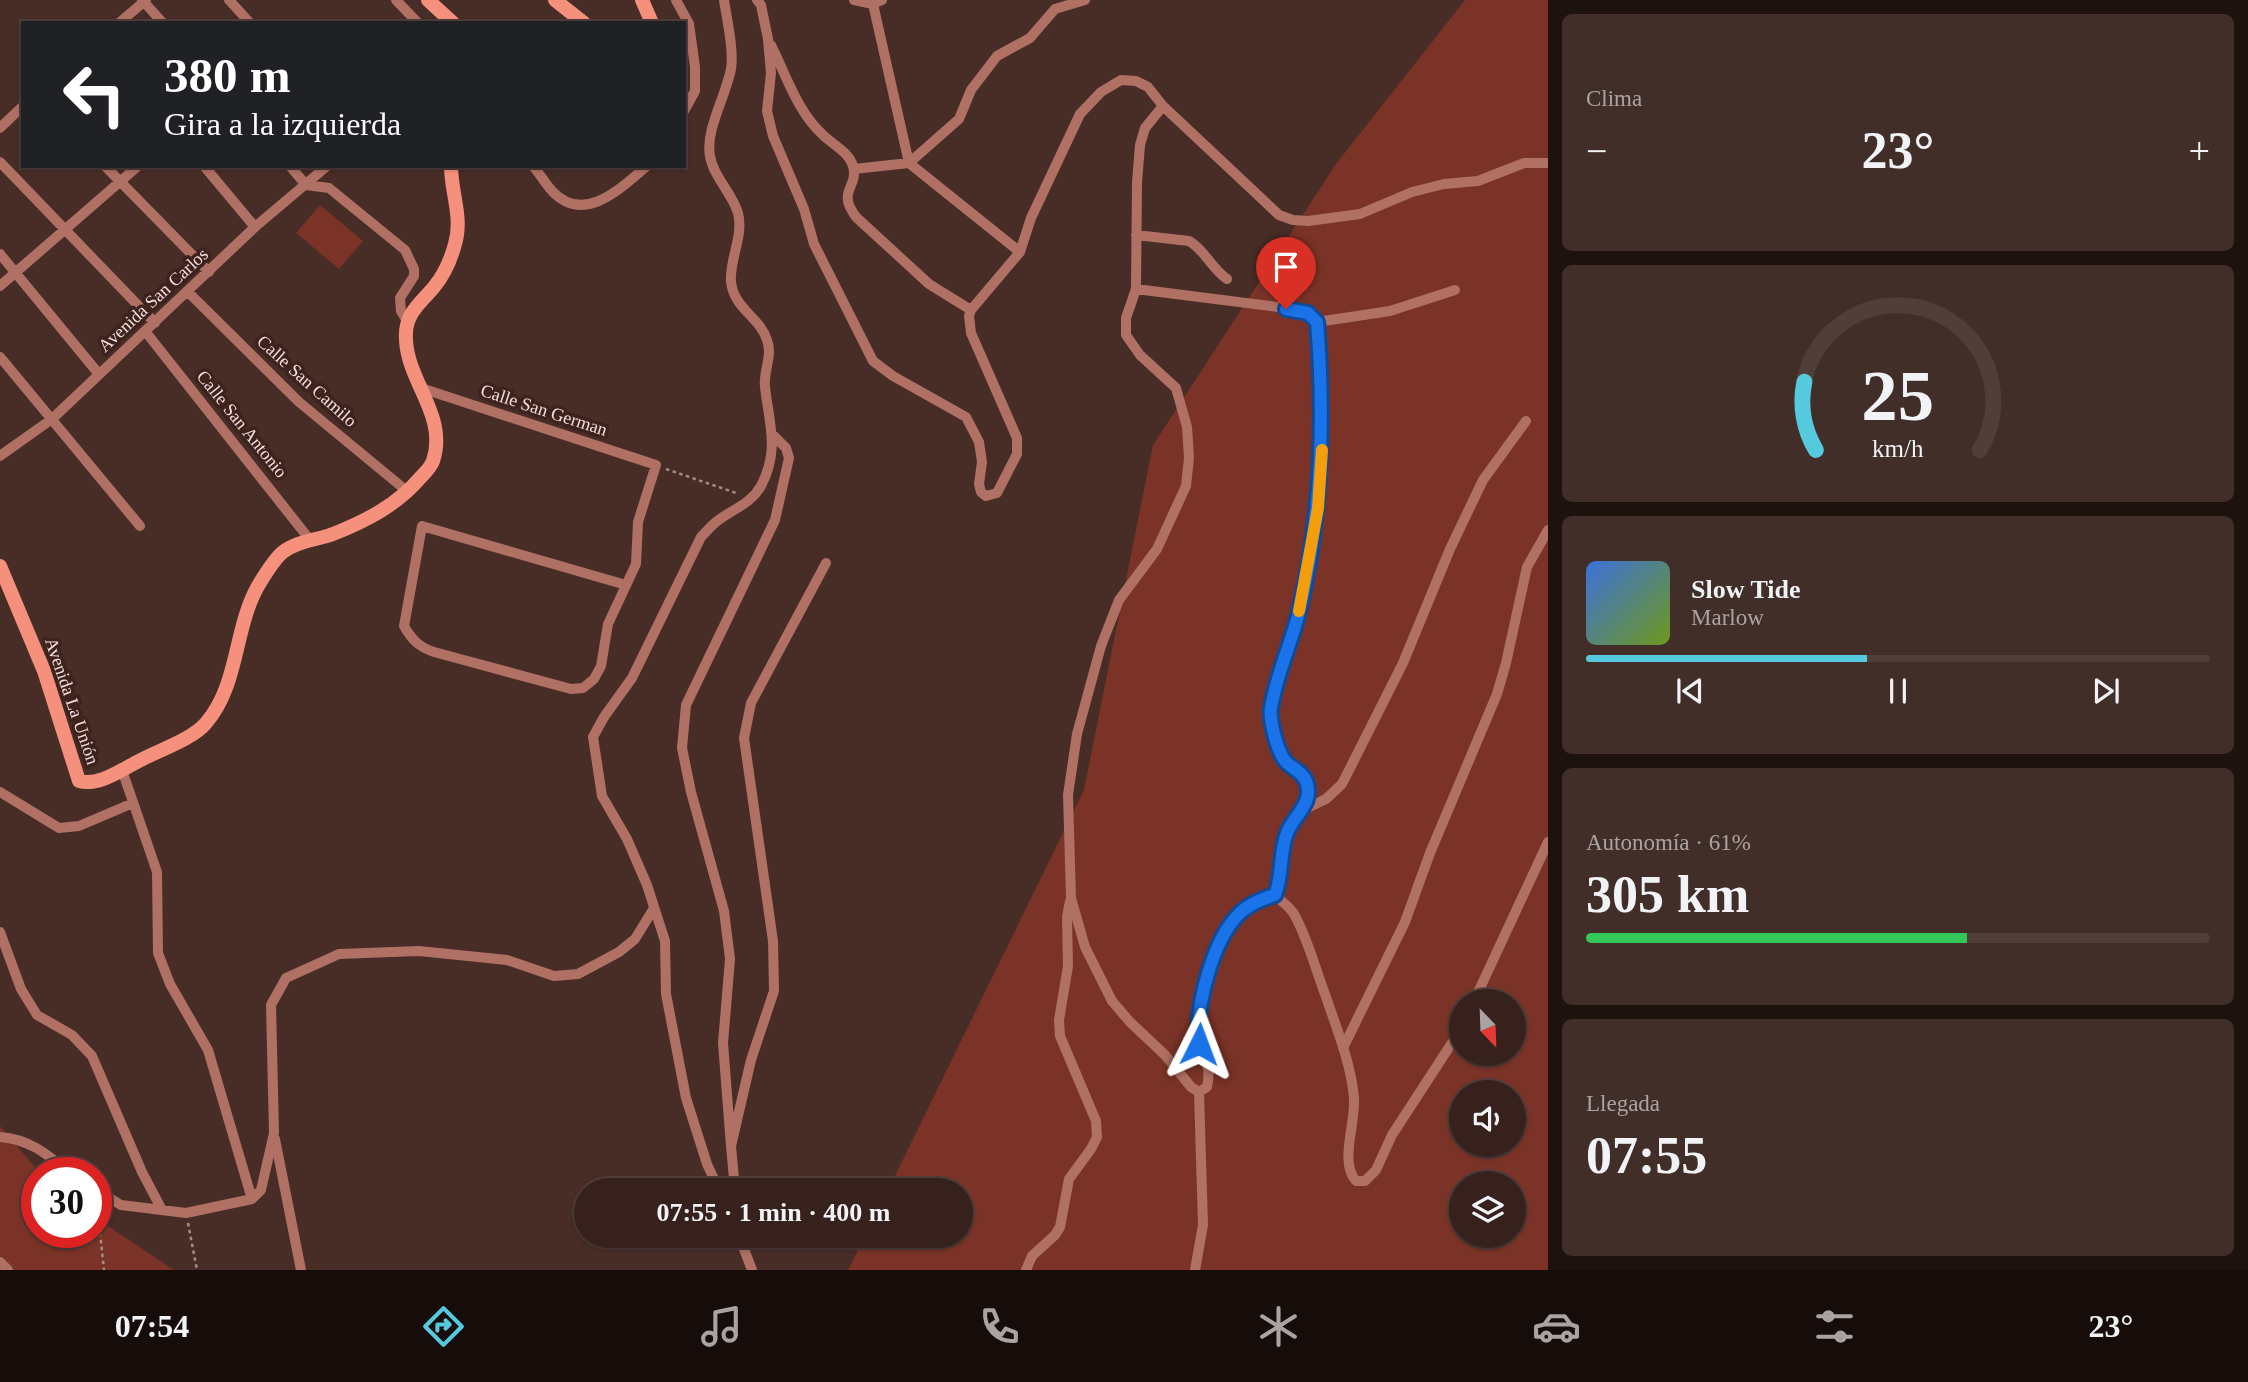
<!DOCTYPE html>
<html lang="es">
<head>
<meta charset="utf-8">
<style>
  body { margin:0; font-family:Georgia,serif; background:#412e29; color:#f1f3f6; height:100vh; display:flex; flex-direction:column; font-size:26px; white-space:nowrap }
  * { box-sizing:border-box; margin:0 }
  p { font-size:23px; color:#aaa3a3 }
  .icon { flex:none; width:38px; height:38px; fill:none; stroke:currentColor; stroke-width:2; stroke-linecap:round; stroke-linejoin:round }
  .map { position:relative; flex:1; overflow:hidden }
  .sheet { display:flex; flex-direction:column; gap:14px; padding:14px; background:#1e120f; width:700px }
  .sheet>* { flex:none }
  .hud { position:absolute; left:21px; top:21px; width:665px; height:147px; border-radius:0px; box-shadow:0 2px 5px #0004,0 0 0 2px #503e3b; background:#202124; color:#fff; overflow:hidden }
  .needle { width:46px; rotate:157deg }
  .fabs { position:absolute; left:1449px; top:989px; display:grid; gap:14px }
  .fabs a { display:grid; place-items:center; width:77px; height:77px; border-radius:50%; background:#36211c; box-shadow:0 2px 5px #0004,0 0 0 2px #503e3b; font-size:35px }
  .speed { position:absolute; left:21px; top:1157px; display:flex; gap:14px; font-size:35px; font-weight:700; text-align:center }
  .speed>* { display:grid; place-content:center; width:91px; height:91px; border-radius:50%; background:#36211c; box-shadow:0 2px 5px #0004,0 0 0 2px #503e3b; line-height:1 }
  .speed .limit { border:10px solid #d22; background:#fff; color:#111 }
  .pin { position:absolute; display:grid; place-items:center; width:60px; height:60px; color:#fff; margin:-72px -30px; border-radius:50% 50% 50% 0; rotate:-45deg; box-shadow:0 0 7px #0007 }
  .pin .icon { rotate:45deg }
  .me { position:absolute; width:77px; margin:-38px; rotate:3deg; stroke-linejoin:round; filter:drop-shadow(0 0 5px #0008) }
  .turn { display:flex; align-items:center; gap:24px; height:147px; padding:0 28px; font-size:32px }
  .turn .icon { width:91px; height:91px; stroke-width:2.5 }
  .turn b { display:block; font-size:49px; line-height:60px }
  .big { font-size:52px; font-weight:700; line-height:1.1 }
  .sheet .card { flex:1; display:flex; flex-direction:column; justify-content:center; gap:10px; min-width:0; padding:0 24px; border-radius:10px; background:#412e29 }
  .sheet .dial { align-items:center; gap:0 }
  .dial svg { height:182px; overflow:visible; fill:none; stroke:#503e3b; stroke-width:7; stroke-linecap:round; text-anchor:middle }
  .dial text { fill:#f1f3f6; stroke:none }
  .song { display:flex; align-items:center; gap:21px }
  .cover { width:84px; height:84px; border-radius:10px; background:linear-gradient(135deg,hsl(220 70% 55%),hsl(80 70% 35%)) }
  .played { height:7px; border-radius:4px; background:linear-gradient(90deg,#55cadf 45%,#503e3b 45%) }
  .keys { display:flex; justify-content:space-around; direction:ltr }
  .heat { display:flex; justify-content:space-between; align-items:center; font-size:38px; direction:ltr }
  .charge { height:10px; border-radius:5px; background:linear-gradient(90deg,#34c759 61%,#503e3b 0) }
  .trip { position:absolute; left:574px; top:1178px; width:399px; height:70px; border-radius:35px; background:#36211c; box-shadow:0 2px 5px #0004,0 0 0 2px #503e3b; font-weight:700; line-height:70px; text-align:center }
  .tabs { display:flex; height:112px; justify-content:space-around; align-items:center; background:#160d0b; color:#aaa3a3 }
  .tabs .icon { width:49px; height:49px }
  .tabs .active { color:#55cadf }
  .tabs b { font-size:32px; color:#f1f3f6 }
  main { display:flex; flex:1; min-height:0 }
  .map>svg:first-child { display:block }
  .green { fill:#7b3327; fill-rule:evenodd }
  .lines { fill:none; stroke-linecap:round; stroke-linejoin:round }
  .path { stroke:#a48d88; stroke-width:2.5; stroke-dasharray:3.5 3.5; stroke-linecap:butt }
  .minor { stroke:#b07064; stroke-width:10 }
  .secondary { stroke:#f5907d; stroke-width:14 }
  .route-casing { stroke:#114b97; stroke-width:18 }
  .route { stroke:#1a73e8; stroke-width:12 }
  .slow { stroke:#f59e0b; stroke-width:12 }
  .labels { text-anchor:middle; stroke-width:7; stroke-linejoin:round; paint-order:stroke }
  .street-label { font-size:18px; fill:#f2dfdb; stroke:#3d221d }
</style>
</head>
<body>
<main>
<div class="map">
<svg width="1548" height="1270" viewBox="0 0 1548 1270">
  <rect width="100%" height="100%" fill="#482c26"/>
  <path class="green" d="M1465,0H1548V1270H848L865,1236H961V1190H888L1084,790L1153,445L1336,164ZM1461,1001H1514V1054H1461ZM1461,1092H1514V1144H1461ZM1461,1183H1514V1236H1461Z
    M320,205L363,241L339,269L296,233Z
    M0,1126L39,1172H37V1232H96V1218L174,1270H0Z"/>
  <g class="lines">
    <path class="path" d="M666,469L739,494
      M97,1205L104,1270
      M188,1223L197,1270"/>
    <path class="minor" d="M142,0L163,23
      M229,0L250,23
      M396,0L418,23
      M676,0L689,24L695,67V91L684,111
      M757,0L761,5L768,39L771,73L767,111L773,136L804,209L814,244L873,361L893,376L966,417L979,442L982,462L979,484L981,492L986,496L997,493L1017,454V438L971,333L969,316L971,310L1020,252L1031,218L1080,114L1101,92L1121,80L1136,81L1148,87L1163,106L1145,128L1140,145L1137,182L1136,289L1126,318V335L1140,355L1176,388L1187,427L1189,458L1186,486L1157,549L1119,600L1101,646L1077,734L1068,795L1071,898L1085,947L1112,1001L1130,1022L1165,1055L1191,1087L1199,1092L1207,1087C1213,1059 1199,1057 1198,1035C1197,1000 1214,942 1237,916C1247,905 1261,899 1275,895C1281,901 1290,907 1294,914C1308,939 1315,968 1325,994C1336,1027 1351,1063 1354,1098C1356,1123 1339,1162 1356,1181H1365L1376,1170L1392,1135L1461,1029
      M854,0L873,4L882,0
      M873,4L909,163L1020,252
      M119,23L146,0
      M771,45C786,75 798,113 823,135C833,145 849,152 853,166C859,188 836,190 856,217L929,284L971,310
      M1163,106L1279,215L1293,220L1308,221L1360,214L1412,192L1444,184L1478,181L1524,163H1548
      M0,128L23,106
      M0,162L155,323
      M105,166L209,272
      M204,166L255,227
      M290,166L306,185L329,188L405,250L414,269V276L400,298L401,311L407,321
      M533,166C540,174 546,185 553,192C585,225 622,187 647,166
      M854,169L909,163L959,119L971,90L997,56L1030,38L1055,9L1085,0
      M1136,235L1189,241C1204,249 1212,269 1227,279
      M0,254L98,373
      M0,286L138,166
      M1136,289L1301,310L1314,316L1317,322L1322,439L1318,508L1299,611L1270,711L1279,751L1284,761L1299,772L1306,782L1308,794L1303,810
      M188,292L299,402L408,492
      M1317,322L1390,311L1455,290
      M145,331L310,540
      M0,357L140,526
      M421,388L656,465L638,522L636,564L608,624L601,666L594,679L583,688L571,689L434,652C419,647 412,640 404,626L422,526L626,585
      M0,456L52,419L255,227L327,166
      M122,770L157,872L158,953L170,984L208,1050L252,1199
      M0,792L59,828L79,826L133,803
      M1275,895L1280,882L1287,833L1303,810L1326,799L1342,784L1403,663L1450,549L1483,480L1526,421
      M0,932L21,989L37,1015L72,1035L92,1056L142,1172L162,1210
      M1474,1001L1548,842
      M1343,1048L1405,922L1430,853L1497,694L1506,663L1527,567L1548,530
      M0,1137C29,1139 47,1154 69,1172
      M275,1139L301,1270
      M731,1146L723,1043L730,959L724,911L691,792L682,748L686,705L775,520L789,458L786,448L771,433
      M96,1190L121,1205L186,1213L252,1199L261,1190L274,1133L271,1005L286,978L339,954L419,951L507,960L554,976L578,974L619,952L635,939L654,908
      M719,1190L707,1164L686,1098L666,994L665,941L647,885L627,839L602,796L593,737L604,717L632,678L701,537C706,532 711,526 716,522C732,509 750,505 761,486C780,450 769,423 765,387C763,371 773,356 767,340C760,317 734,309 731,282C729,260 744,236 738,213C732,193 713,176 710,156C705,130 726,96 731,69C734,50 727,20 724,0
      M735,1190L731,1146L751,1060L774,991L773,941L744,738L751,703L826,563
      M739,1236L752,1270
      M0,1262L8,1270
      M1026,1270L1032,1256L1055,1235L1060,1227L1069,1179L1091,1149L1097,1137L1096,1121L1060,1036L1059,1020L1068,966L1067,917L1070,901
      M1195,1270L1203,1225L1199,1092"/>
    <path class="secondary" d="M428,0L453,23
      M555,0L584,23
      M642,0L652,23
      M0,566L44,671L79,781C99,786 119,771 137,762C156,751 192,740 206,723C239,685 234,628 258,586C264,576 274,559 283,552C297,541 317,540 333,534C366,521 397,505 420,478C425,473 431,467 433,461C448,416 408,383 406,340C404,314 419,305 434,287C444,275 451,259 455,244C463,217 451,193 451,166"/>
  </g>
  <g class="lines">
    <defs>
      <path id="route" d="M1199,1044C1195,1008 1212,943 1237,916C1247,905 1261,899 1275,895C1283,876 1279,853 1287,833C1293,816 1315,803 1306,781C1302,772 1294,769 1287,763C1278,755 1269,720 1271,708C1276,676 1291,644 1299,612C1322,516 1325,420 1317,322L1308,313L1286,309"/>
    </defs>
    <use href="#route" class="route-casing"/>
    <use href="#route" class="route"/>
    <path class="slow" d="M1299,611L1318,508L1322,450"/>
  </g>
  <g class="labels">
    <g class="street-label">
      <text transform="translate(153 300) rotate(-43)" y="6">Avenida San Carlos</text>
      <text transform="translate(307 381) rotate(42)" y="6">Calle San Camilo</text>
      <text transform="translate(544 410) rotate(18)" y="6">Calle San German</text>
      <text transform="translate(242 424) rotate(51)" y="6">Calle San Antonio</text>
      <text transform="translate(72 701) rotate(71)" y="6">Avenida La Unión</text>
    </g>
  </g>
</svg>
<div class="fabs">
<a><svg class="needle" viewBox="-14 -14 28 28"><path d="M0-13l5 13h-10z" fill="#e53935"/><path d="M0 13l5-13h-10z" fill="#aaa3a3"/></svg></a>
<a><svg class="icon" aria-label="sound" viewBox="0 0 24 24"><path d="M4 9h4l5-4v14l-5-4H4zM17 9q2 3 0 6"/></svg></a>
<a><svg class="icon" aria-label="layers" viewBox="0 0 24 24"><path d="M12 4l9 5-9 5-9-5zM3 14l9 5 9-5"/></svg></a>
</div>
<div class="speed"><div class="limit">30</div></div>
<div class="pin" style="left:1286px;top:309px;background:#d93025"><svg class="icon" aria-label="arrive" viewBox="0 0 24 24"><path d="M6 21V4h12l-3 4 3 4H6"/></svg></div>
<svg class="me" style="left:1199px;top:1044px" viewBox="-20 -20 40 40"><path d="M0-17L14 15 0 8-14 15z" fill="#1a73e8" stroke="#fff" stroke-width="4"/></svg>
<div class="trip">07:55 · 1 min · 400 m</div>
<div class="hud">
<div class="turn"><svg class="icon" aria-label="left" viewBox="0 0 24 24"><path d="M17 20v-9H6M10 6l-5 5 5 5"/></svg><div><b>380 m</b>Gira a la izquierda</div></div>
</div>
</div>
<section class="sheet">
<div class="card"><p>Clima</p>
<div class="heat"><a>−</a><b class="big">23°</b><a>+</a></div>
</div>
<div class="card dial"><svg viewBox="0 0 100 80">
<path d="M14 69A42 42 0 1 1 86 69"/>
<path d="M14 69A42 42 0 0 1 9 39" stroke="#55cadf"/>
<text x="50" y="56" font-size="32" font-weight="700">25</text>
<text x="50" y="72" font-size="11">km/h</text>
</svg></div>
<div class="card">
<div class="song"><i class="cover"></i><div><b>Slow Tide</b><p>Marlow</p></div></div>
<div class="played"></div>
<div class="keys"><svg class="icon" aria-label="previous" viewBox="0 0 24 24"><path d="M18 5L8 12l10 7zM5 5v14"/></svg><svg class="icon" aria-label="pause" viewBox="0 0 24 24"><path d="M8 5v14M16 5v14"/></svg><svg class="icon" aria-label="next" viewBox="0 0 24 24"><path d="M6 5l10 7-10 7zM19 5v14"/></svg></div>
</div>
<div class="card"><p>Autonomía · 61%</p><b class="big">305 km</b><div class="charge"></div></div>
<div class="card"><p>Llegada</p><b class="big">07:55</b></div>
</section>
</main>
<nav class="tabs">
<b>07:54</b>
<svg class="icon active" aria-label="directions" viewBox="0 0 24 24"><path d="M12 3l9 9-9 9-9-9zM9 14v-3h6M13 9l2 2-2 2"/></svg>
<svg class="icon" aria-label="music" viewBox="0 0 24 24"><path d="M9 18V5l10-2v13"/><circle cx="6" cy="18" r="3"/><circle cx="16" cy="16" r="3"/></svg>
<svg class="icon" aria-label="phone" viewBox="0 0 24 24"><path d="M5 4h4l2 5-3 2q2 4 5 5l2-3 5 2v4C11 20 4 13 5 4z"/></svg>
<svg class="icon" aria-label="climate" viewBox="0 0 24 24"><path d="M12 3v18M4 7l16 10M4 17L20 7"/></svg>
<svg class="icon" aria-label="car" viewBox="0 0 24 24"><path d="M5 17H2v-5l4-1 3-4h7l3 4 3 1v5h-3M9 17h6M6 11h13"/><circle cx="7" cy="17" r="2"/><circle cx="17" cy="17" r="2"/></svg>
<svg class="icon" aria-label="filters" viewBox="0 0 24 24"><path d="M4 7h16M4 17h16"/><circle cx="9" cy="7" r="2"/><circle cx="15" cy="17" r="2"/></svg>
<b>23°</b>
</nav>
</body>
</html>
